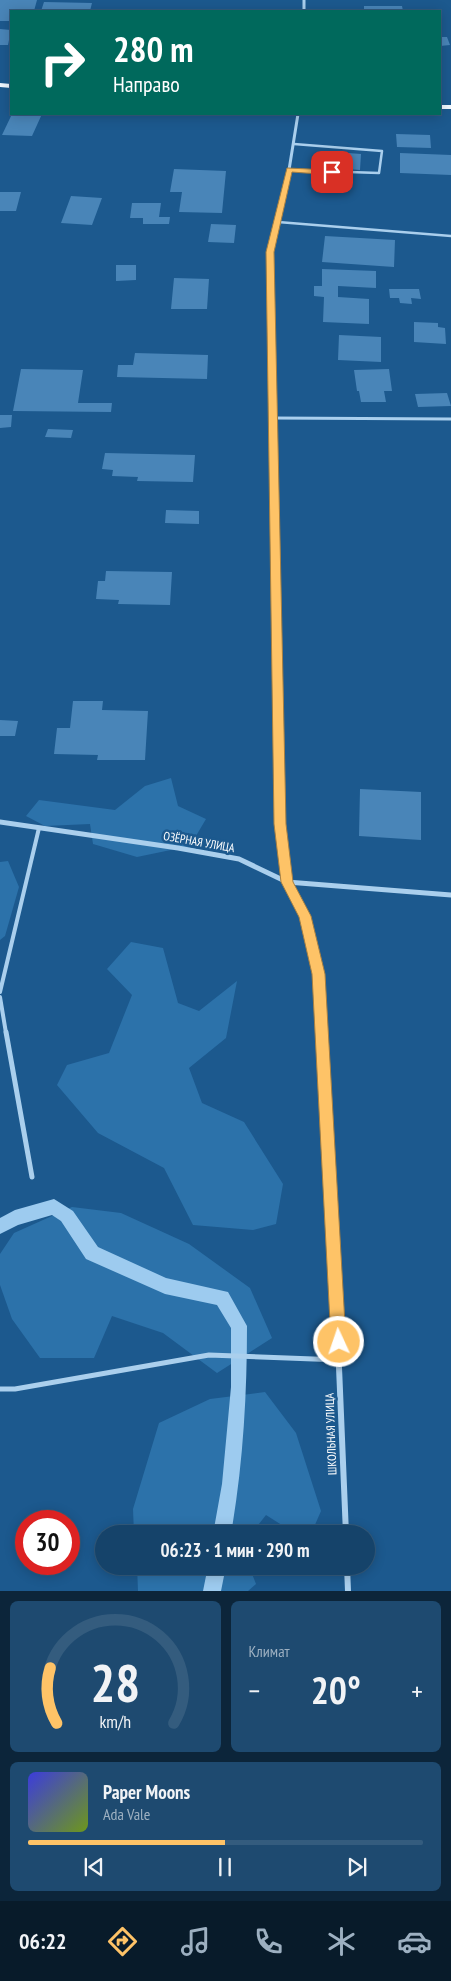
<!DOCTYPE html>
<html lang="ru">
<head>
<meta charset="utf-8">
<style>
  body { margin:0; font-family:"PT Sans Narrow",sans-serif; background:#1e4a70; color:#f1f3f6; height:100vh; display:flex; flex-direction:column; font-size:19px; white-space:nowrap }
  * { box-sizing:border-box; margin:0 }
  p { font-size:16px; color:#9db0c1 }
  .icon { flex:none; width:28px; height:28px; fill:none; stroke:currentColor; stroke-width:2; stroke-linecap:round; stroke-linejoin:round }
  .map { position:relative; height:1591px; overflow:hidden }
  .panel { display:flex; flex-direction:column; gap:10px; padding:10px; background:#0c253a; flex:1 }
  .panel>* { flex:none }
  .hud { position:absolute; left:10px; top:10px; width:431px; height:105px; border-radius:0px; box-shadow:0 2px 12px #0003,0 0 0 1px #345c7e; background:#00695c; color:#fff; overflow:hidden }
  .speed { position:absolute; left:15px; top:1510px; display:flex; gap:10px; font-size:25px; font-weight:700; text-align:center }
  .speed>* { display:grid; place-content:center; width:65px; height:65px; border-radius:50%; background:#15436a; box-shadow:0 2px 12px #0003,0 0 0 1px #345c7e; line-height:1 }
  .speed .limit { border:8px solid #d22; background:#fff; color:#111 }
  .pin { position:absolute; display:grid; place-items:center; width:42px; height:42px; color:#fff; margin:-21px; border-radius:10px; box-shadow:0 2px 8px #0006 }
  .me { position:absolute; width:55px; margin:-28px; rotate:357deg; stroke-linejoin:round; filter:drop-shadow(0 0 4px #0008) }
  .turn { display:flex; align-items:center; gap:18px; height:105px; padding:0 20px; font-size:22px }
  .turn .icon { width:65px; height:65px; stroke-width:2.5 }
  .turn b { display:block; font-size:35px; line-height:42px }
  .big { font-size:38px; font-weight:800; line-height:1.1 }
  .panel .widget { flex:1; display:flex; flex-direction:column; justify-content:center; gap:8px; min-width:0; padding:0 18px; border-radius:8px; background:#1e4a70 }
  .panel .dial { align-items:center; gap:0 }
  .dial svg { height:130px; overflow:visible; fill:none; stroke:#345c7e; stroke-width:7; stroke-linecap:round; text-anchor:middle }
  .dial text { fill:#f1f3f6; stroke:none }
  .song { display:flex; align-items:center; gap:15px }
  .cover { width:60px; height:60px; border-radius:8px; background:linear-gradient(135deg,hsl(240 70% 55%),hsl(80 70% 35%)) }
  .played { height:5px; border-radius:2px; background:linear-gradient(90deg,#fec367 50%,#345c7e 50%) }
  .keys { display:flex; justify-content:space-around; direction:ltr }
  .heat { display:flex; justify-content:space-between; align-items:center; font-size:28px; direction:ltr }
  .panel .tiles { flex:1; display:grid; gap:10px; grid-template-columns:1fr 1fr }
  .widget:last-child { grid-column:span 2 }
  .trip { position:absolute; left:95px; top:1525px; width:280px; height:50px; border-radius:25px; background:#15436a; box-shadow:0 2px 12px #0003,0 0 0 1px #345c7e; font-weight:800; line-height:50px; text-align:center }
  .tab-bar { display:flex; height:80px; justify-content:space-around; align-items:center; background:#081b2a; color:#9db0c1 }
  .tab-bar .icon { width:35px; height:35px }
  .tab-bar .current { color:#fec367 }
  .tab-bar b { font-size:22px; color:#f1f3f6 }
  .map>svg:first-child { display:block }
  .green { fill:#2c72aa }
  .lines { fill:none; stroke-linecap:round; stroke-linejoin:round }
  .stream { fill:#9dcbef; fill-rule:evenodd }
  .building { fill:#4985b8 }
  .service-far3 { stroke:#aacfed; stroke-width:2.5 }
  .service-far2 { stroke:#aacfed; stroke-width:3 }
  .service-far1 { stroke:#aacfed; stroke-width:4 }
  .service { stroke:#aacfed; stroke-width:5 }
  .minor-far3 { stroke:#aacfed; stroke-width:3 }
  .minor-far2 { stroke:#aacfed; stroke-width:4 }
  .minor-far1 { stroke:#aacfed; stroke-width:5 }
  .minor { stroke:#aacfed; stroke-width:6 }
  .primary { fill:#f0f7ff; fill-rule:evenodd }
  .route { fill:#fec367; stroke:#a57f43 }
  .labels { text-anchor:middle; stroke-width:5; stroke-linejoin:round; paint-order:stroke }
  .street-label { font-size:12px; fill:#fff; stroke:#1c598e }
</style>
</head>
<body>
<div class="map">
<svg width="451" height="1591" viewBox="0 0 451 1591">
  <rect width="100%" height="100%" fill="#1c598e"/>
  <path class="green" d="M171,778L178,806L206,819L190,846L137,857L93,844L90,824L45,826L26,816L39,800L115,810L145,786Z
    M8,861L19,887L5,936L0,940V862Z
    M131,942L163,948L178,1003L199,1011L237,981L226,1038L189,1068L202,1103L244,1122L283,1184L276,1224L253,1230L193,1225L164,1168L98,1133L57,1085L67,1065L109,1053L132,995L107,969Z
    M72,1207L121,1213L189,1244L250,1288L272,1338L217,1373L163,1333L112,1316L94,1358H40L12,1319L0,1285V1254L14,1233Z
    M265,1392L296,1433L321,1511L311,1534H296L266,1515L251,1534H134L133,1509L159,1423L210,1399Z
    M137,1566H249L256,1584L248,1591H138Z"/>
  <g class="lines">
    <path class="stream" d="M54,1199L73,1211L98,1247L166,1278L228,1292L247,1326C247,1396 243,1465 231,1534H213L222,1484L231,1387V1328L217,1305L165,1294L86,1259L61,1221L52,1215L18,1225L0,1234V1218L15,1210Z
      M208,1566H226L221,1591H203Z"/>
  </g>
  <path class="building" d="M0,0H37L34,11H11V21H0Z
    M44,2L92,3L90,11H41Z
    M364,6H402L403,11H364Z
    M0,29L11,30L8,45H0Z
    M440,37H447L450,45L440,46Z
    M12,114H42L32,136L2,135Z
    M396,134L430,135L431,148L397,147Z
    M335,152L361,154L360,170L333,168Z
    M400,153L451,155V175L400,173Z
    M174,169L226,171L222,213L179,212L182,192H170Z
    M0,192H21L16,211H0Z
    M71,196L102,198L92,225L61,223Z
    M132,203H161L159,217H170L169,224H143V218H130Z
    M211,224L236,225L234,243L208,242Z
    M325,236L395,240L394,267L322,262Z
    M116,265H136V280L116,281Z
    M322,269L376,271V288L338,286V297L369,299V324L323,322L324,297L314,296V286H322Z
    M174,278L209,279L207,309H171Z
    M389,289H419L421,299L411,298L412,304L400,303L399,298H390Z
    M414,322L438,323V327L445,328L446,344L414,342Z
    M339,335L381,337V362L338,360Z
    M135,353L208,355L207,379L117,377L118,365H133Z
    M21,369L83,370L78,403H112L111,412L13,411Z
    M389,369L392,391H384L386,402H361L359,391H357L354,370Z
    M447,393L451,406L418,407L415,394Z
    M0,415H12L11,427L0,428Z
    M48,429L73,430L71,438L45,437Z
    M105,453L195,455L193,482L137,481L138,477L112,476L113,470L102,469Z
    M166,510L199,511V524L165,523Z
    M106,571L172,572L170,605L118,604L119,600L96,599L98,581H105Z
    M73,701H103L102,710L148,711L145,760H97L98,755L54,754L57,728H70Z
    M0,720L18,721L15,736H0Z
    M360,789L421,792V840L359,836Z"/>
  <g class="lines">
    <path class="service-far3" d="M289,170L379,173L382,151L294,144
      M278,222L451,236"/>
    <path class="service-far2" d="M273,418L451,419"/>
    <path class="service-far1" d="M0,992L39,828
      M0,997L6,1033"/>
    <path class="service" d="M6,1032L32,1177
      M0,1389H15L209,1355L340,1360"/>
    <path class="minor-far3" d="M304,0V11
      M270,263V252L289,170L298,114"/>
    <path class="minor-far2" d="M270,261L276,600"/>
    <path class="minor-far1" d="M276,598L280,824L287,882L304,916L319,974L323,1033
      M0,822L178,848L239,859L287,882L451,895"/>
    <path class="minor" d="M322,1032L331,1176L346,1534
      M347,1566L348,1591"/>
    <path class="primary" d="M0,83L11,84V88L0,87Z
      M440,105H451V109H440Z"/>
  </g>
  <path class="route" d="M287,168L332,170L336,172L332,175L292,172L274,252L286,824L293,882L311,916L325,974L346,1342L344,1347L339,1350L333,1347L331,1342L312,974L299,917L281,882L274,824L266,252Z"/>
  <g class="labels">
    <g class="street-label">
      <text transform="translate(199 842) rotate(10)" y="4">ОЗЁРНАЯ УЛИЦА</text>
      <text transform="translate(331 1434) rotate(-92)" y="4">ШКОЛЬНАЯ УЛИЦА</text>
    </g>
  </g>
</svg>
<div class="speed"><div class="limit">30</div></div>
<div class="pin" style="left:332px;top:172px;background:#d93025"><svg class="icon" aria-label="arrive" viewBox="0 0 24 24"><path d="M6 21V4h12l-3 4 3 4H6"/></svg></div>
<svg class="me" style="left:339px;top:1342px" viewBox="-20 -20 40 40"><circle r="17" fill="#fec367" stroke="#fff" stroke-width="3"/><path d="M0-11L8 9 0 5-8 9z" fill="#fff"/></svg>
<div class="trip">06:23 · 1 мин · 290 m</div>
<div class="hud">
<div class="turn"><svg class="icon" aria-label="right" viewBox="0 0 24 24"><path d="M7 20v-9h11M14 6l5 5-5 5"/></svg><div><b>280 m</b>Направо</div></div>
</div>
</div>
<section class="panel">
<div class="tiles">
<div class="widget dial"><svg viewBox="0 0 100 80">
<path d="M14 69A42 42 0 1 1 86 69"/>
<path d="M14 69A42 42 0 0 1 10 35" stroke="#fec367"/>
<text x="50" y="56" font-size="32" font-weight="700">28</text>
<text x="50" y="72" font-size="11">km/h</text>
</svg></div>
<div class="widget"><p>Климат</p>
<div class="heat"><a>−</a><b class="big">20°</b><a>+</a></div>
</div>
<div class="widget">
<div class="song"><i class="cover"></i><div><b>Paper Moons</b><p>Ada Vale</p></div></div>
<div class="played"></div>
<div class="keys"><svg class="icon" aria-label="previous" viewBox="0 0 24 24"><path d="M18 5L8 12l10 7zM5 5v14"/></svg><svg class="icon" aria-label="pause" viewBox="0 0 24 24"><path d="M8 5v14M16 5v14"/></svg><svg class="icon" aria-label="next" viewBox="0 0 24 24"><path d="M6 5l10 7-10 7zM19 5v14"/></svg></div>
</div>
</div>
</section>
<nav class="tab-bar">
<b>06:22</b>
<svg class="icon current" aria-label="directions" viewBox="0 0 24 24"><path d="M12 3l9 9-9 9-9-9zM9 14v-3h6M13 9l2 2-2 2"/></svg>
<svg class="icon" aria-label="music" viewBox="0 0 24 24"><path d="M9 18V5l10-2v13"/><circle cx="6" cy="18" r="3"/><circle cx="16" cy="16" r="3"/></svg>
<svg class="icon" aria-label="phone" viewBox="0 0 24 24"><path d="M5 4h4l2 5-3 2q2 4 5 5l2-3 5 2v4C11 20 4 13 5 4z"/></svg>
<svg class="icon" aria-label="climate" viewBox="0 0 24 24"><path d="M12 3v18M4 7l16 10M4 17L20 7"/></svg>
<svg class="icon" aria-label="car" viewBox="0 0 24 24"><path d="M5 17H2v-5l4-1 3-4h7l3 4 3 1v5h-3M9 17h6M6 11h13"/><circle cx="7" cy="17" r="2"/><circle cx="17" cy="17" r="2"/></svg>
</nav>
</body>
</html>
